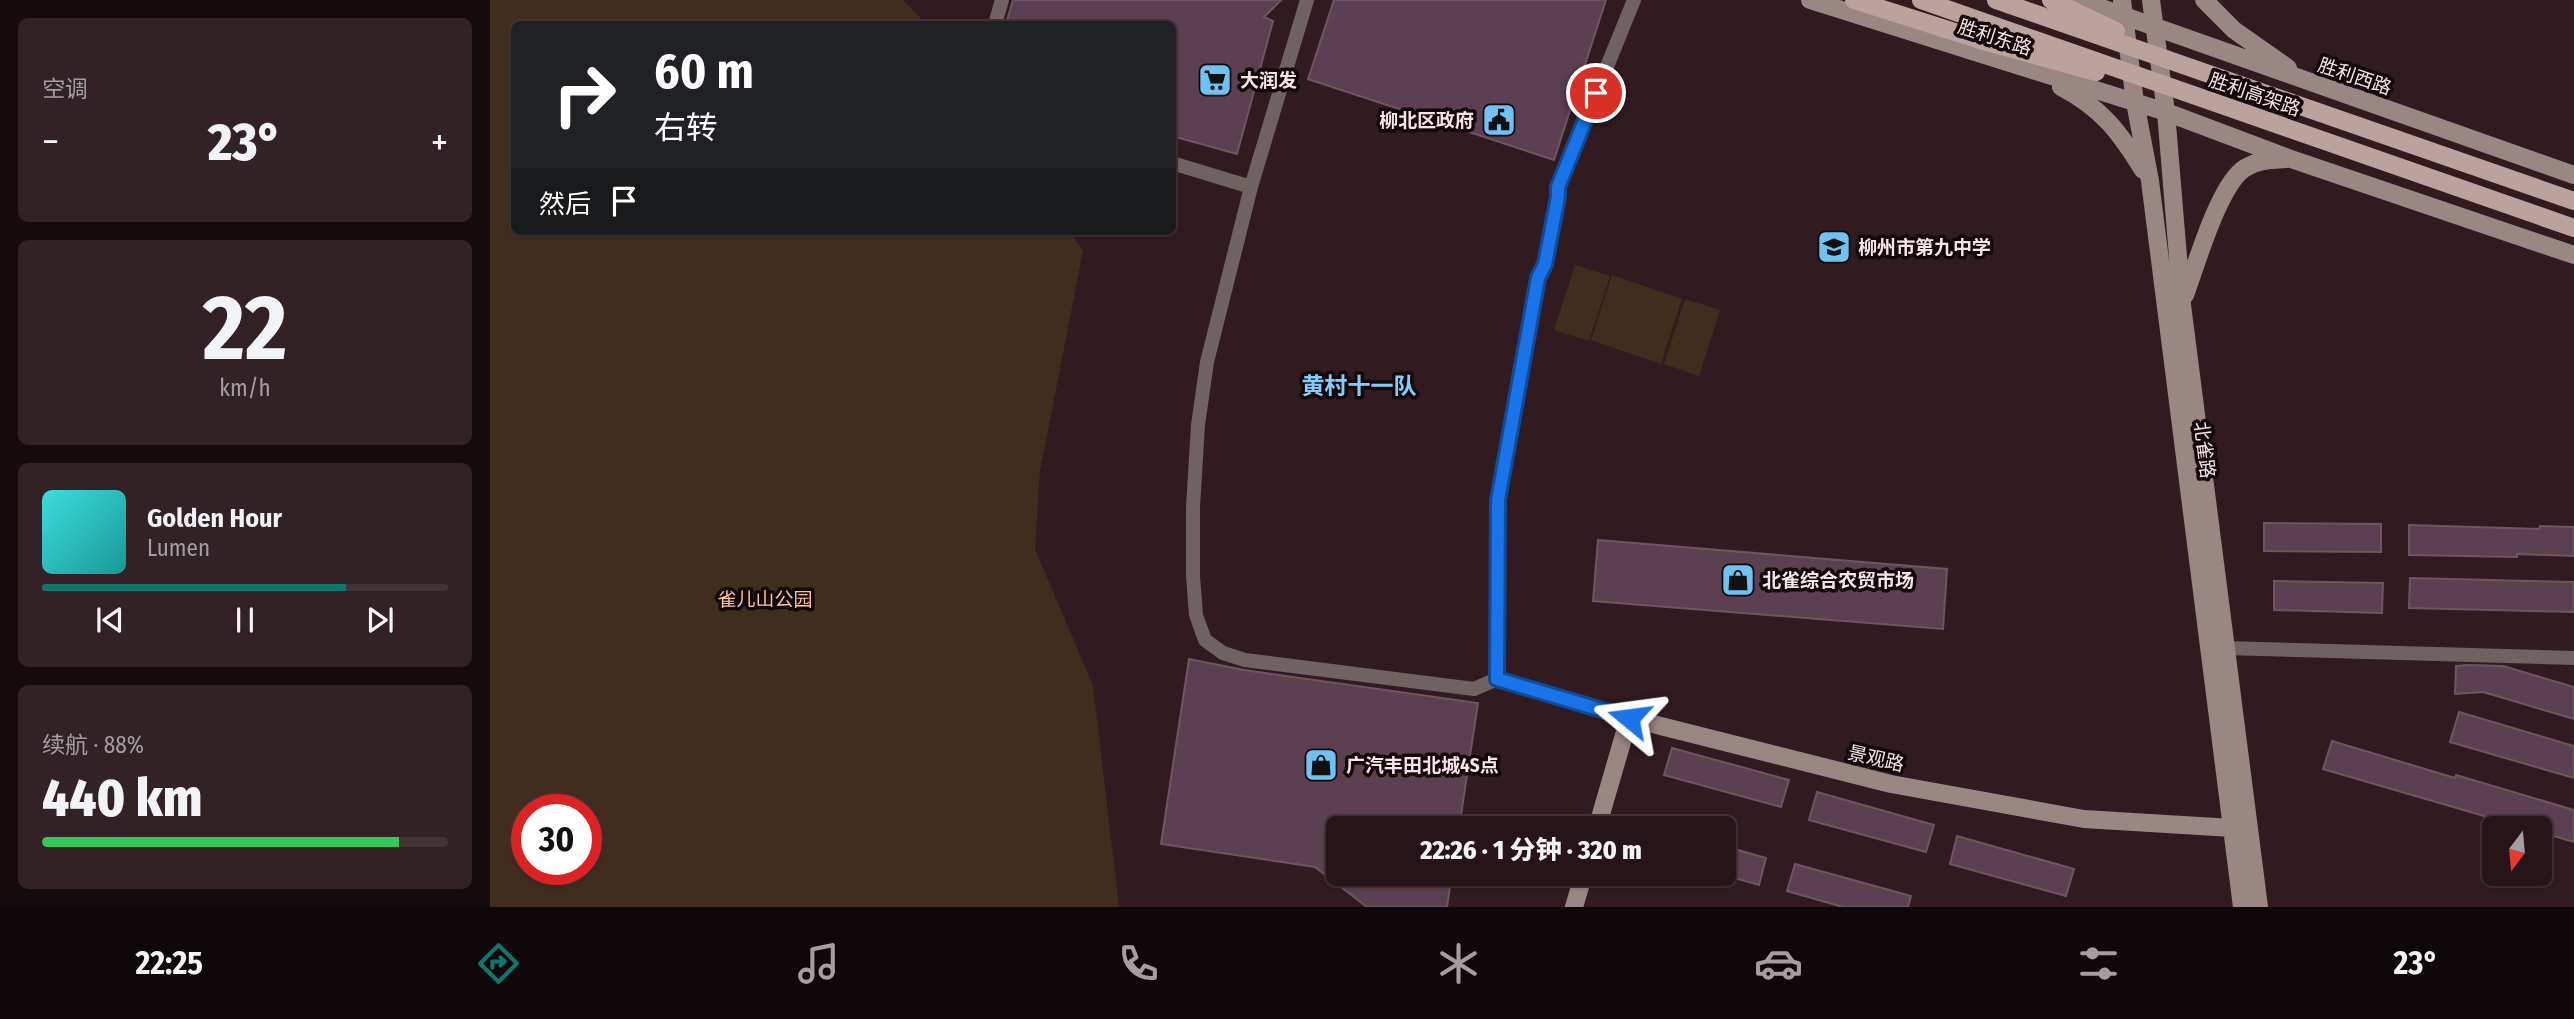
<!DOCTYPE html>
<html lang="zh">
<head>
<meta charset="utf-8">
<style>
  body { margin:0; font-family:"Fira Sans Condensed","Noto Sans SC",sans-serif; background:#322125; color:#f1f3f6; height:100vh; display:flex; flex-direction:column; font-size:26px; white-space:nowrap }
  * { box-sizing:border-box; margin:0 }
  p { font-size:23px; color:#a49ea2 }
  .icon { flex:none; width:38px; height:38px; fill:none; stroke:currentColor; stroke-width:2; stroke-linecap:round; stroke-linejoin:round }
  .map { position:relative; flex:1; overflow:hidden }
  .panel { display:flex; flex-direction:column; gap:18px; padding:18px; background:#150b0d; width:490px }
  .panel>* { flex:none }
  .hud { position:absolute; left:21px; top:21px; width:665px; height:214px; border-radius:10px; box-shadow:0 2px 5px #0004,0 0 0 2px #423337; background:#202124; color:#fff; overflow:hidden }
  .needle { width:46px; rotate:196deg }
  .fabs { position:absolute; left:1992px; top:816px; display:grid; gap:14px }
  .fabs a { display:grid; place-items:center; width:70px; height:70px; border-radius:10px; background:#261418; box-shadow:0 2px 5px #0004,0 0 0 2px #423337; font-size:35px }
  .speed { position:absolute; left:21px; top:794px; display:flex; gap:14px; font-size:35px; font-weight:700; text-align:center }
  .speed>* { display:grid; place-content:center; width:91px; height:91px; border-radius:50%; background:#261418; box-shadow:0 2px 5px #0004,0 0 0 2px #423337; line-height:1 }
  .speed .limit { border:10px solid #d22; background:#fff; color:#111 }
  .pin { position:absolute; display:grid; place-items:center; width:60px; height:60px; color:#fff; margin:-30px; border:4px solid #fff; border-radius:50%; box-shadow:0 2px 7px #0007 }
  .me { position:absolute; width:77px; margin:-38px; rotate:286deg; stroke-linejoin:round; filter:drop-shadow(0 0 5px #0008) }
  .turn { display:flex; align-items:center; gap:24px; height:147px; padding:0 28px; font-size:32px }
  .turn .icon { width:91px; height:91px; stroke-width:2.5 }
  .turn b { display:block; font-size:49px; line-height:60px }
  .then { display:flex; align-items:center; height:66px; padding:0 28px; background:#0003; gap:14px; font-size:26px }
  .big { font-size:52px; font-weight:800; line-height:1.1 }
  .panel .tile { flex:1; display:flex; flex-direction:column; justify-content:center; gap:10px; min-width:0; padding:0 24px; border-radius:10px; background:#322125 }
  .panel .dial { align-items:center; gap:0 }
  .dial b { font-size:91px; line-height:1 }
  .song { display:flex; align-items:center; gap:21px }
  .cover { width:84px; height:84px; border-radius:10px; background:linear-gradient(135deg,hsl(180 70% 55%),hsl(180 70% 35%)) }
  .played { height:7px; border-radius:4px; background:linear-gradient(90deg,#0f766e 75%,#423337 75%) }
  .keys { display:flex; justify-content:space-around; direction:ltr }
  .heat { display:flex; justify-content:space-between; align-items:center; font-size:38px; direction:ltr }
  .charge { height:10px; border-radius:5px; background:linear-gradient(90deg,#34c759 88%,#423337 0) }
  .trip { position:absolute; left:836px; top:816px; width:410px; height:70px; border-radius:10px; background:#261418; box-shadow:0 2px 5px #0004,0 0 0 2px #423337; font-weight:800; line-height:70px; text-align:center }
  .tab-bar { display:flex; height:112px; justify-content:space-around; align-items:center; background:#0f080a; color:#a49ea2 }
  .tab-bar .icon { width:49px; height:49px }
  .tab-bar .selected { color:#0f766e }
  .tab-bar b { font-size:32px; color:#f1f3f6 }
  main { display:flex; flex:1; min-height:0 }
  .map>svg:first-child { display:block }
  .green { fill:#402d1e; fill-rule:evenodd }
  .building { fill:#5c3f51; stroke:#6d5664; stroke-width:2 }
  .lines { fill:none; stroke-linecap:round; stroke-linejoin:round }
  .street { stroke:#6f6260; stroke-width:14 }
  .secondary { stroke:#9a8682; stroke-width:18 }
  .primary { stroke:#bca29c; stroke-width:18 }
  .route-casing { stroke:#114b97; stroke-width:18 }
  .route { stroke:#1a73e8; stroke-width:12 }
  .labels { text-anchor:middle; stroke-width:7; stroke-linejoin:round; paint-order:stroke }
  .street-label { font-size:19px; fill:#f6e5e8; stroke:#13090b }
  .poi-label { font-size:19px; font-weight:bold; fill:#f6e5e8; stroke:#13090b; text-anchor:start }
  .park-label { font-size:19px; fill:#f9c59e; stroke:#13090b }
  .quarter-label { font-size:23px; font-weight:bold; fill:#82cdfc; stroke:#13090b }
</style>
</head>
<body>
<main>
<section class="panel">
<div class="tile"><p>空调</p>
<div class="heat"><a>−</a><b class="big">23°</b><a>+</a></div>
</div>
<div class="tile dial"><b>22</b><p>km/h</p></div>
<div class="tile">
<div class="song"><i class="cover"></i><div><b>Golden Hour</b><p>Lumen</p></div></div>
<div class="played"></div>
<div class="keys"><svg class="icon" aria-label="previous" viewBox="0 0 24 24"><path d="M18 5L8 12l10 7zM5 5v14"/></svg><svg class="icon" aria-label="pause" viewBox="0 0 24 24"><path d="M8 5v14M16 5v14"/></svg><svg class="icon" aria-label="next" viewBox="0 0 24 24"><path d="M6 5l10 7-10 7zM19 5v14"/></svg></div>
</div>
<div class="tile"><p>续航 · 88%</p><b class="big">440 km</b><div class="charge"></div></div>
</section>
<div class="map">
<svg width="2084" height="907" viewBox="0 0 2084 907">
  <rect width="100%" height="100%" fill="#321b20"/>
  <path class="green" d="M0,0H413L436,24H24V231H580L593,251L550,471L545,549L603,686L629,907H0ZM37,810H96V870H37Z
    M1085,265L1120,276L1099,341L1064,330Z
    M1122,275L1192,299L1171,364L1101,340Z
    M1195,299L1230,310L1209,376L1174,364Z"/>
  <path class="building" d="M523,0H791L774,17L783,21L747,154L682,136V24H516Z
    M844,0H1116L1064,160L818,79Z
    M1774,523L1891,524V552L1774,551Z
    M1919,525L2049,529L2050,526L2084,527V556L2027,554V557L1919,555Z
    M1108,540L1457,569L1453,629L1103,601Z
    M1920,578L2084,582V612L1919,608Z
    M1784,581L1893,583L1892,613L1784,610Z
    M699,659L754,670L988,703L969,828H849V873H962L957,907H877L825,867L671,844Z
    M1978,665L2013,666L2084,687V719L1993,692L1965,694L1966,666Z
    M1969,712L2084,746V778L1960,742Z
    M1842,741L1965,778L1966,775L2084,810V842L2049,832V828H2035L1833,769Z
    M1182,748L1299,780L1291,807L1174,775Z
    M1327,792L1444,825L1436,852L1319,820Z
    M1467,836L1584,869L1576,896L1460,864Z
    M1234,846L1276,858L1269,885L1234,875Z
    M1305,864L1421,896L1418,907H1353L1297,891Z"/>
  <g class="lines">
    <path class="street" d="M817,0L761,187L717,362L708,425L703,507V576L706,615L715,640L733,653L755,660L984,689L1007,679L1139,718
      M505,24L512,0
      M682,163L761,187
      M1734,648L2084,658
      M1007,679L1008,500L1048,278L1055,264L1068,197V187L1144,0"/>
    <path class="secondary" d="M1320,0L1676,112L1801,159L2084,255
      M1589,0L2084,175
      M1632,0L1645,102L1660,181L1752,907
      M1661,0L1676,112L1692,305L1769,907
      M1714,0L1744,30L1798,68
      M1571,87C1612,108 1630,133 1653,170
      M1695,295C1706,266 1729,184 1755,168C1768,160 1781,160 1796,159
      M1107,828L1139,718L1401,784L1594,819L1742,828
      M1084,907L1094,873"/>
    <path class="primary" d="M1364,0L1490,40L1606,72
      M1431,0L2084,228
      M1506,0L2084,201
      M1561,0L1626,31"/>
  </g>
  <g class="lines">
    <defs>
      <path id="route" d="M1106,93L1068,187V197L1055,264L1048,278L1008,500L1007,679L1139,718"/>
    </defs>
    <use href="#route" class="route-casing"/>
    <use href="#route" class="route"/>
  </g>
  <defs>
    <symbol id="supermarket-square" viewBox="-11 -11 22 22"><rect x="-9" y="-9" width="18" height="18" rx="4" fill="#6fc2f4" stroke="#13090b"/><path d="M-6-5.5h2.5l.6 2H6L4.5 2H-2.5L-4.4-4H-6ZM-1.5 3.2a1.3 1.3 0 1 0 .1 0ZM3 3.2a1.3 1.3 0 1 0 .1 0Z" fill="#111"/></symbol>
    <symbol id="civic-square" viewBox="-11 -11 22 22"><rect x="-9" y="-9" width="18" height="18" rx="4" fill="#6fc2f4" stroke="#13090b"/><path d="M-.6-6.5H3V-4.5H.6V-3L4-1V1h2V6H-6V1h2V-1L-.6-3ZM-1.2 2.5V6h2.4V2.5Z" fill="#111"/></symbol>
    <symbol id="school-square" viewBox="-11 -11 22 22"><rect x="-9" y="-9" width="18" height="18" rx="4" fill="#6fc2f4" stroke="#13090b"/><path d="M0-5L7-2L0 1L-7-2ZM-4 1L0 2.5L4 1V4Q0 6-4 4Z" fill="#111"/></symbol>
    <symbol id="shop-square" viewBox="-11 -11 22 22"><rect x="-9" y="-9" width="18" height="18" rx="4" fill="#6fc2f4" stroke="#13090b"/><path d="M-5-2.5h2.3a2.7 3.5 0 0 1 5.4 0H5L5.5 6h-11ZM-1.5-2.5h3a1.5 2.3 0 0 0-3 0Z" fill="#111"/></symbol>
  </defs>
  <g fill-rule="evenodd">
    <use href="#supermarket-square" x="706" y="61" width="38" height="38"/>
    <use href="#civic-square" x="990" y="101" width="38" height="38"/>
    <use href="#school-square" x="1325" y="228" width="38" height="38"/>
    <use href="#shop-square" x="1229" y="561" width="38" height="38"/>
    <use href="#shop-square" x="812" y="746" width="38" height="38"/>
  </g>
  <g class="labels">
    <g class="street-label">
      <text transform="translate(1505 37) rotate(18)" y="7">胜利东路</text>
      <text transform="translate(1865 76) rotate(19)" y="7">胜利西路</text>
      <text transform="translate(1765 94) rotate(19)" y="7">胜利高架路</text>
      <text transform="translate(1715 450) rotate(83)" y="7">北雀路</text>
      <text transform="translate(1386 758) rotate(13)" y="7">景观路</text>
    </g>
    <g class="poi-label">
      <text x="750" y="87">大润发</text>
      <text x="984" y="127" text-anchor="end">柳北区政府</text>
      <text x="1368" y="254">柳州市第九中学</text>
      <text x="1272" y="587">北雀综合农贸市场</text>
      <text x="856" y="772">广汽丰田北城4S点</text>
    </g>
    <g class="park-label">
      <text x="275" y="606">雀儿山公园</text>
    </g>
    <g class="quarter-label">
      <text x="869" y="394">黄村十一队</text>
    </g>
  </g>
</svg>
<div class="fabs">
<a><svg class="needle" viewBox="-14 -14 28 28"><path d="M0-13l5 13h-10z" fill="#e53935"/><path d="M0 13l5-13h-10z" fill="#a49ea2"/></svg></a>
</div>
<div class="speed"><div class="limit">30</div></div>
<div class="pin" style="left:1106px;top:93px;background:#d93025"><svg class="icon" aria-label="arrive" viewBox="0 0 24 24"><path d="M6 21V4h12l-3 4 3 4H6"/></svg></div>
<svg class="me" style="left:1139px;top:718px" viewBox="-20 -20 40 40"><path d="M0-17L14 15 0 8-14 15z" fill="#1a73e8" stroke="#fff" stroke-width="4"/></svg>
<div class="trip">22:26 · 1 分钟 · 320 m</div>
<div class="hud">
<div class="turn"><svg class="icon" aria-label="right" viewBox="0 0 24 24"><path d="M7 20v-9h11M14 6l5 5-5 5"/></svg><div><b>60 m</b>右转</div></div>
<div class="then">然后<svg class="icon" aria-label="arrive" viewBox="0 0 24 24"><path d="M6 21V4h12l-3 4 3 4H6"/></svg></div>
</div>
</div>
</main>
<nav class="tab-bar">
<b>22:25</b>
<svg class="icon selected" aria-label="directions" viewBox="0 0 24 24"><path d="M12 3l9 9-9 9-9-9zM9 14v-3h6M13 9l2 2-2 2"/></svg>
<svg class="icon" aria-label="music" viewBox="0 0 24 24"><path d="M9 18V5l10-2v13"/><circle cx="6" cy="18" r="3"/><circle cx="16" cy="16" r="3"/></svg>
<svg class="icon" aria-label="phone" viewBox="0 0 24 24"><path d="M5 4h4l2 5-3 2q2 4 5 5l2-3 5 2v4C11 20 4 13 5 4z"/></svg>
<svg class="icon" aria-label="climate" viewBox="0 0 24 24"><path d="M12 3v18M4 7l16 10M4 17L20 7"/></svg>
<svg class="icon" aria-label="car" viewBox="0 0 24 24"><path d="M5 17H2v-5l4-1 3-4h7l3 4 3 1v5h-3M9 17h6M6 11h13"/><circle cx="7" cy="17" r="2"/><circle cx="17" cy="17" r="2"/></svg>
<svg class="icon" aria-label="filters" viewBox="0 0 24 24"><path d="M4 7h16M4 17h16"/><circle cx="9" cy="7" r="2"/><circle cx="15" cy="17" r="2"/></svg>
<b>23°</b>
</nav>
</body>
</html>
